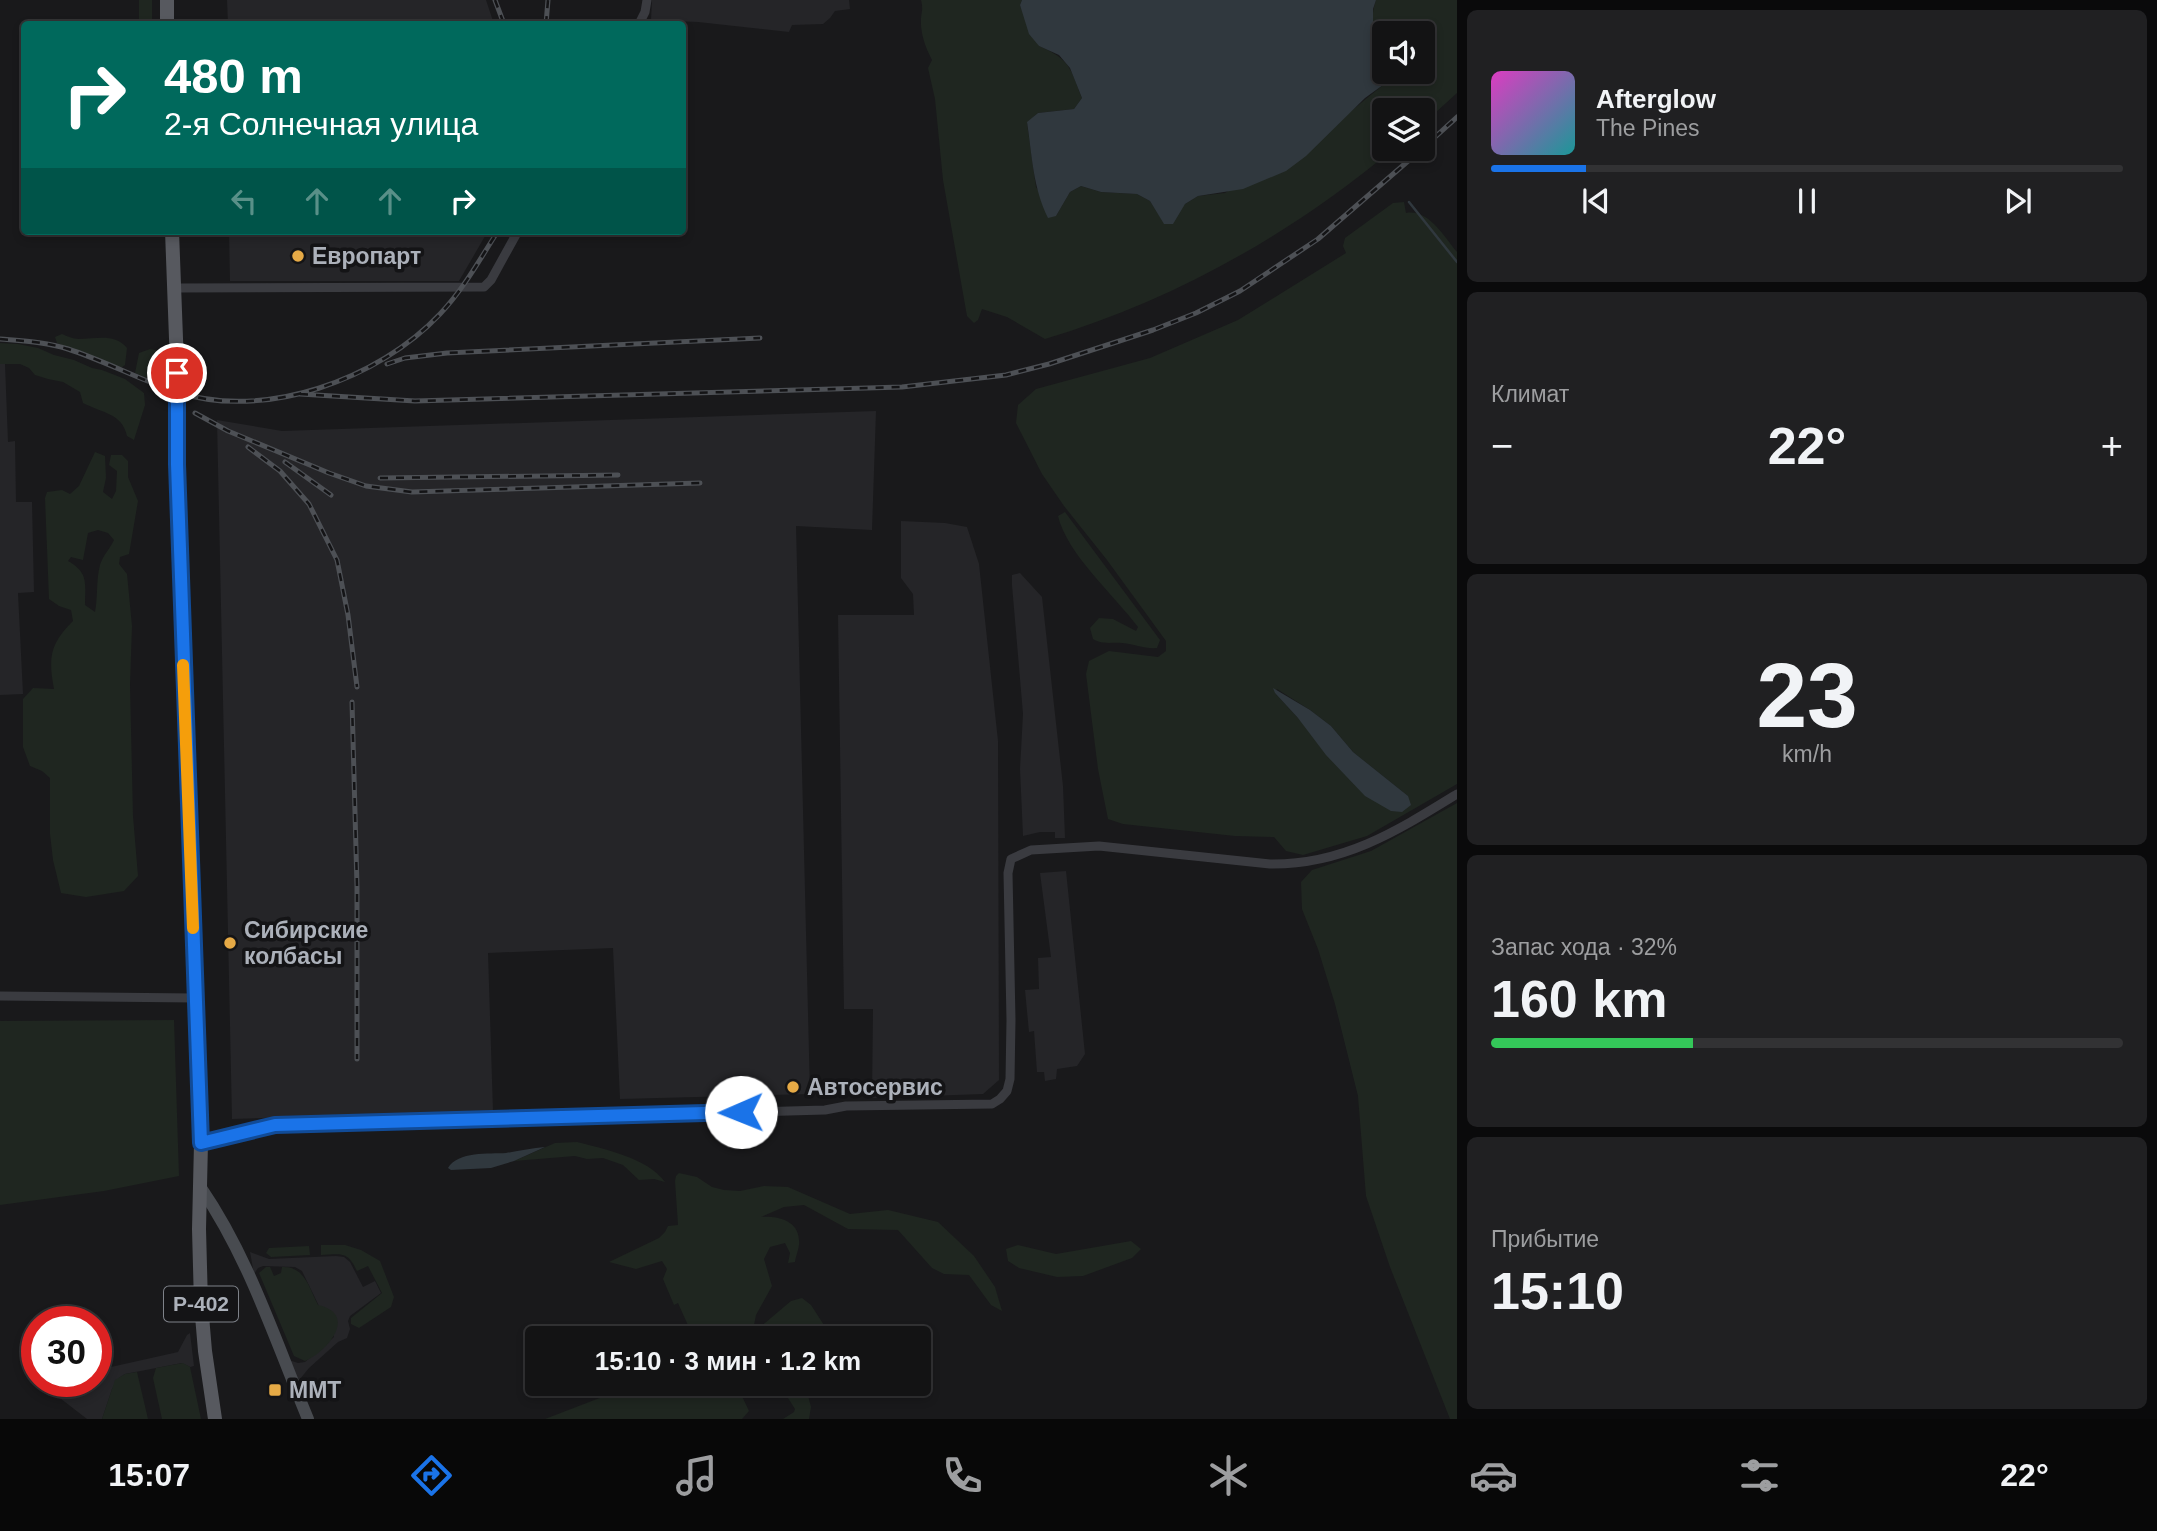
<!DOCTYPE html>
<html lang="ru">
<head>
<meta charset="utf-8">
<style>
  body { margin:0; font-family:Arial,sans-serif; background:#202022; color:#f1f3f6; height:100vh; display:flex; flex-direction:column; font-size:26px; white-space:nowrap }
  * { box-sizing:border-box; margin:0 }
  p { font-size:23px; color:#9d9ea0 }
  .icon { flex:none; width:38px; height:38px; fill:none; stroke:currentColor; stroke-width:2; stroke-linecap:round; stroke-linejoin:round }
  .map { position:relative; flex:1; overflow:hidden }
  .panel { display:flex; flex-direction:column; gap:10px; padding:10px; background:#0a0a0b; width:700px }
  .panel>* { flex:none }
  .guide { position:absolute; left:21px; top:21px; width:665px; height:214px; border-radius:7px; box-shadow:0 4px 10px #0003,0 0 0 2px #323234; background:#00695c; color:#fff; overflow:hidden }
  .controls { position:absolute; left:1372px; top:21px; display:grid; gap:14px }
  .controls a { display:grid; place-items:center; width:63px; height:63px; border-radius:7px; background:#131314; box-shadow:0 4px 10px #0003,0 0 0 2px #323234; font-size:35px }
  .speed { position:absolute; left:21px; top:1306px; display:flex; gap:14px; font-size:35px; font-weight:700; text-align:center }
  .speed>* { display:grid; place-content:center; width:91px; height:91px; border-radius:50%; background:#131314; box-shadow:0 4px 10px #0003,0 0 0 2px #323234; line-height:1 }
  .speed .limit { border:10px solid #d22; background:#fff; color:#111 }
  .pin { position:absolute; display:grid; place-items:center; width:60px; height:60px; color:#fff; margin:-30px; border:4px solid #fff; border-radius:50%; box-shadow:0 2px 7px #0007 }
  .me { position:absolute; width:77px; margin:-38px; rotate:269deg; stroke-linejoin:round; filter:drop-shadow(0 0 5px #0008) }
  .turn { display:flex; align-items:center; gap:24px; height:147px; padding:0 28px; font-size:32px }
  .turn .icon { width:91px; height:91px; stroke-width:2.5 }
  .turn b { display:block; font-size:49px; line-height:60px }
  .lanes { display:flex; align-items:center; height:66px; padding:0 28px; background:#0003; justify-content:center; gap:35px; direction:ltr }
  .lanes .off { opacity:.35 }
  .big { font-size:52px; font-weight:800; line-height:1.1 }
  .panel .card { flex:1; display:flex; flex-direction:column; justify-content:center; gap:10px; min-width:0; padding:0 24px; border-radius:10px; background:#202022 }
  .panel .dial { align-items:center; gap:0 }
  .dial b { font-size:91px; line-height:1 }
  .song { display:flex; align-items:center; gap:21px }
  .cover { width:84px; height:84px; border-radius:10px; background:linear-gradient(135deg,hsl(310 70% 55%),hsl(180 70% 35%)) }
  .played { height:7px; border-radius:4px; background:linear-gradient(90deg,#1a73e8 15%,#323234 15%) }
  .keys { display:flex; justify-content:space-around; direction:ltr }
  .heat { display:flex; justify-content:space-between; align-items:center; font-size:38px; direction:ltr }
  .charge { height:10px; border-radius:5px; background:linear-gradient(90deg,#34c759 32%,#323234 0) }
  .trip { position:absolute; left:525px; top:1326px; width:406px; height:70px; border-radius:7px; background:#131314; box-shadow:0 4px 10px #0003,0 0 0 2px #323234; font-weight:800; line-height:70px; text-align:center }
  .menu { display:flex; height:112px; justify-content:space-around; align-items:center; background:#080808; color:#9d9ea0 }
  .menu .icon { width:49px; height:49px }
  .menu .current { color:#1a73e8 }
  .menu b { font-size:32px; color:#f1f3f6 }
  main { display:flex; flex:1; min-height:0 }
  .map>svg:first-child { display:block }
  .built { fill:#252528 }
  .green { fill:#1f2620; fill-rule:evenodd }
  .water { fill:#30383e }
  .lines { fill:none; stroke-linecap:round; stroke-linejoin:round }
  .stream { stroke:#30383e; stroke-width:2.5 }
  .minor { stroke:#3a3b40; stroke-width:9 }
  .secondary { stroke:#484b50; stroke-width:12 }
  .primary { stroke:#57595f; stroke-width:14 }
  .rail-casing { stroke:#4d5055; stroke-width:5 }
  .rail { stroke:#141416; stroke-width:2.5; stroke-dasharray:8; stroke-linecap:butt }
  .route-casing { stroke:#114b97; stroke-width:18 }
  .route { stroke:#1a73e8; stroke-width:12 }
  .slow { stroke:#f59e0b; stroke-width:12 }
  .poi-dot { fill:#e6aa46; stroke:#141416; stroke-width:2.5 }
  .labels { text-anchor:middle; stroke-width:7; stroke-linejoin:round; paint-order:stroke }
  .shield { fill:#141416; stroke:#7e8289; stroke-width:2 }
  .shield-label { font-size:21px; font-weight:bold; fill:#acb1ba }
  .poi-label { font-size:23px; font-weight:bold; fill:#acb1ba; stroke:#141416; text-anchor:start }
</style>
</head>
<body>
<main>
<div class="map">
<svg width="1457" height="1419" viewBox="0 0 1457 1419">
  <rect width="100%" height="100%" fill="#19191b"/>
  <path class="built" d="M227,0H486L494,24H228Z
    M652,0H849L850,9L835,11L830,18L823,24L792,25L789,32L698,22L651,20Z
    M229,231H488L459,281H230Z
    M0,364H5L8,442L15,441L16,502H32L34,592L18,593L23,694L0,695Z
    M876,411L872,530L796,526L810,1094L620,1099L613,948L488,953L493,1111L232,1119L217,420L282,431Z
    M901,521L945,523L967,527L979,564L998,741L999,1080L983,1094L872,1098L873,1009H844L838,615H914L913,594L901,578Z
    M1020,573L1042,597L1063,786L1065,838H1055V832H1040L1023,836L1020,769L1023,714L1012,585V575Z
    M1066,871L1085,1054L1077,1066L1057,1069L1056,1079L1045,1081L1044,1072H1037L1034,1031L1029,1032L1025,990L1039,989L1038,958L1051,957L1040,873Z
    M250,1252L269,1259L336,1256L344,1257L350,1262L363,1287L375,1281L381,1293L350,1316L348,1321L350,1329L347,1338L338,1342L309,1368L300,1379L301,1387L289,1360L298,1363L305,1362L334,1337L302,1271L295,1267L263,1266L258,1268L254,1274Z
    M190,1333L194,1366L190,1367L182,1363L125,1374L119,1378L112,1389L102,1419H87L56,1395L61,1381H96V1365L111,1367L178,1352L187,1335Z"/>
  <path class="green" d="M139,0H152V24H139Z
    M921,0H1022L1020,5L1039,46C1071,60 1070,68 1082,98L1074,109L1038,113L1027,123L1036,187L1056,216L1070,192L1081,186L1101,192L1137,194L1150,201L1164,223L1185,204L1198,196L1225,193L1350,112L1383,85L1386,76L1385,72H1423V33H1384V70C1375,49 1368,22 1376,0H1457V93L1423,124V110H1384V149H1393C1292,234 1172,301 1045,339L1007,317L982,309L978,320L974,323L967,316L943,180L935,99L928,68L932,60C925,47 920,32 921,18C922,10 923,8 921,0Z
    M1404,202L1406,213C1429,209 1444,237 1457,252V784L1367,836L1303,855L1286,851L1274,837L1235,836L1123,824L1108,819L1098,769L1086,674L1089,661L1109,651L1158,657L1166,651V641L1107,560L1064,506L1042,474L1016,423L1018,405L1036,389L1150,358L1238,320L1346,253L1343,246L1345,238L1393,203ZM1277,689L1310,710L1331,726L1353,752L1408,796L1298,718L1275,693Z
    M62,334C67,336 73,339 79,339C97,339 114,333 127,348L125,365L121,368L57,343L55,337Z
    M0,343L18,344L38,348L54,355L74,360L92,368L102,370L125,379L144,393L145,405L134,440L127,436C122,413 102,413 83,403L80,392L63,382L48,379L35,375L29,368L20,364H0Z
    M150,349L160,351V363L154,376L147,378L135,373L139,353Z
    M95,452L105,456L106,478L103,492L112,499L116,491L117,471L109,465L111,455H122L128,461V477L138,501L129,554L120,557L119,564L127,574L132,626L130,685L133,816L138,876L124,891L86,897L61,893L53,860L50,834V778L42,771L30,766L23,747V699L33,688L54,689C48,657 50,644 73,621L71,610L59,606L49,599L45,498L47,492L62,490L70,494L79,486ZM98,530L108,533L114,540C110,549 103,555 100,565C96,580 98,597 95,612L85,605C85,583 89,573 68,561L71,557L83,560L88,533Z
    M1065,512L1160,640L1157,648C1144,649 1135,644 1122,643C1111,642 1103,645 1093,639L1090,628L1099,618L1113,619L1136,631L1138,627C1114,595 1067,554 1058,516Z
    M1457,803V1419H1450L1390,1267L1366,1196L1358,1096L1335,1004L1318,949L1302,909L1301,882L1312,870L1371,851Z
    M174,1020L179,1176L104,1191L0,1205V1021Z
    M577,1142C604,1149 648,1158 665,1182L654,1179L639,1180L623,1165L603,1158L587,1159L575,1156L514,1161L555,1143Z
    M679,1173L697,1177L712,1187L724,1190L740,1191L764,1186L788,1187L850,1214L888,1210L938,1222L974,1256L995,1287L1002,1311L991,1305L969,1275L944,1274L932,1268L898,1230L848,1229L804,1205L784,1207L761,1217C777,1216 798,1220 799,1240C800,1247 796,1255 795,1262L788,1263L790,1253L785,1243L770,1247L764,1259L772,1286L756,1315L754,1325L759,1328L791,1301L802,1298L811,1305L833,1339H676L691,1332L678,1303L674,1305L663,1279L667,1269L662,1261L636,1269L609,1262L659,1238L665,1232L668,1226L678,1225L675,1181L676,1176Z
    M1131,1241L1141,1249L1132,1258L1083,1276L1057,1277L1019,1268L1008,1261L1006,1249L1018,1245L1056,1254Z
    M321,1245H345L361,1250L380,1261L394,1297L391,1307L359,1328L351,1324V1318L382,1293L368,1266L357,1271C348,1251 341,1254 321,1255Z
    M309,1246L310,1255L271,1257L266,1253L269,1248Z
    M266,1267H270L274,1276L281,1273L282,1267C305,1266 309,1288 318,1305C359,1314 327,1352 305,1361L294,1356L259,1273Z
    M183,1363L190,1367L201,1419H162L153,1378L156,1368Z
    M137,1372L148,1419H102L115,1380L125,1374Z
    M608,1384H752L742,1390L741,1394L749,1411L742,1419H545L610,1394Z
    M779,1384H805L811,1407L809,1419H783L794,1412L795,1409Z"/>
  <path class="water" d="M1022,0H1376L1373,9V22L1376,46L1386,76L1383,85L1365,98L1306,156L1286,171L1243,189L1198,196L1185,204L1173,224H1164L1150,201L1137,194L1101,192L1081,186L1070,192L1056,216L1048,218C1033,188 1032,155 1027,122L1038,113L1074,109L1082,98L1070,68L1059,55L1039,46L1029,34L1020,5Z
    M1273,688L1310,710L1331,726L1353,752L1408,796L1411,805L1402,812L1391,811L1365,796L1326,755L1298,718L1275,693Z
    M545,1147L514,1161L491,1168L451,1170L448,1168C458,1151 489,1154 506,1153C519,1151 532,1148 545,1147Z"/>
  <g class="lines">
    <path class="stream" d="M1409,202L1457,262"/>
    <path class="minor" d="M639,24L645,12L647,0
      M175,288L484,287L491,280L518,231
      M0,996L194,998
      M201,1143L275,1125L825,1110L846,1106L992,1104L1000,1099L1007,1091L1010,1079L1011,1020L1008,873L1011,859L1031,850L1099,846L1270,864C1343,865 1397,831 1457,794"/>
    <path class="secondary" d="M201,1188C249,1258 275,1340 308,1419"/>
    <path class="primary" d="M167,0V24
      M172,231L178,392L177,464L201,1143L199,1229L201,1304L205,1351L215,1419"/>
    <defs>
      <path id="rail" d="M495,0L504,24
        M546,24L548,0
        M1423,148L1457,117
        M0,339C23,341 46,342 68,349C105,361 140,380 177,392C265,421 379,379 440,314C463,290 480,259 498,231
        M387,364L405,358L447,353L760,338
        M300,394L415,401L902,387L1006,375L1049,364L1153,330L1196,313L1240,291L1318,239L1422,149
        M195,413L228,431L329,473L366,486L412,492L700,483
        M248,447L280,471L309,504L337,560L348,615L357,687
        M285,462L331,495
        M380,478L618,475
        M352,702L357,886V1059"/>
    </defs>
    <use href="#rail" class="rail-casing"/>
    <use href="#rail" class="rail"/>
  </g>
  <g class="lines">
    <defs>
      <path id="route" d="M177,373V464L201,1143L275,1125L741,1112"/>
    </defs>
    <use href="#route" class="route-casing"/>
    <use href="#route" class="route"/>
    <path class="slow" d="M183,665L193,928"/>
  </g>
  <g class="poi-dot">
    <circle cx="298" cy="256" r="7"/>
    <circle cx="230" cy="943" r="7"/>
    <circle cx="793" cy="1087" r="7"/>
    <rect x="268" y="1383" width="14" height="14" rx="3.5"/>
  </g>
  <g class="labels">
    <rect class="shield" x="164" y="1286.5" width="74" height="35" rx="5"/>
    <g class="shield-label">
      <text x="201" y="1311">Р-402</text>
    </g>
    <g class="poi-label">
      <text x="312" y="264">Европарт</text>
      <text x="244" y="938">Сибирские<tspan x="244" dy="26">колбасы</tspan></text>
      <text x="807" y="1095">Автосервис</text>
      <text x="289" y="1398">ММТ</text>
    </g>
  </g>
</svg>
<div class="controls">
<a><svg class="icon" aria-label="sound" viewBox="0 0 24 24"><path d="M4 9h4l5-4v14l-5-4H4zM17 9q2 3 0 6"/></svg></a>
<a><svg class="icon" aria-label="layers" viewBox="0 0 24 24"><path d="M12 4l9 5-9 5-9-5zM3 14l9 5 9-5"/></svg></a>
</div>
<div class="speed"><div class="limit">30</div></div>
<div class="pin" style="left:177px;top:373px;background:#d93025"><svg class="icon" aria-label="arrive" viewBox="0 0 24 24"><path d="M6 21V4h12l-3 4 3 4H6"/></svg></div>
<svg class="me" style="left:741px;top:1112px" viewBox="-20 -20 40 40"><circle r="19" fill="#fff"/><path d="M0-13L10 11 0 6-10 11z" fill="#1a73e8"/></svg>
<div class="trip">15:10 · 3 мин · 1.2 km</div>
<div class="guide">
<div class="turn"><svg class="icon" aria-label="right" viewBox="0 0 24 24"><path d="M7 20v-9h11M14 6l5 5-5 5"/></svg><div><b>480 m</b>2-я Солнечная улица</div></div>
<div class="lanes"><svg class="icon off" aria-label="left" viewBox="0 0 24 24"><path d="M17 20v-9H6M10 6l-5 5 5 5"/></svg><svg class="icon off" aria-label="ahead" viewBox="0 0 24 24"><path d="M12 20V5M6 11l6-6 6 6"/></svg><svg class="icon off" aria-label="ahead" viewBox="0 0 24 24"><path d="M12 20V5M6 11l6-6 6 6"/></svg><svg class="icon" aria-label="right" viewBox="0 0 24 24"><path d="M7 20v-9h11M14 6l5 5-5 5"/></svg></div>
</div>
</div>
<section class="panel">
<div class="card">
<div class="song"><i class="cover"></i><div><b>Afterglow</b><p>The Pines</p></div></div>
<div class="played"></div>
<div class="keys"><svg class="icon" aria-label="previous" viewBox="0 0 24 24"><path d="M18 5L8 12l10 7zM5 5v14"/></svg><svg class="icon" aria-label="pause" viewBox="0 0 24 24"><path d="M8 5v14M16 5v14"/></svg><svg class="icon" aria-label="next" viewBox="0 0 24 24"><path d="M6 5l10 7-10 7zM19 5v14"/></svg></div>
</div>
<div class="card"><p>Климат</p>
<div class="heat"><a>−</a><b class="big">22°</b><a>+</a></div>
</div>
<div class="card dial"><b>23</b><p>km/h</p></div>
<div class="card"><p>Запас хода · 32%</p><b class="big">160 km</b><div class="charge"></div></div>
<div class="card"><p>Прибытие</p><b class="big">15:10</b></div>
</section>
</main>
<nav class="menu">
<b>15:07</b>
<svg class="icon current" aria-label="directions" viewBox="0 0 24 24"><path d="M12 3l9 9-9 9-9-9zM9 14v-3h6M13 9l2 2-2 2"/></svg>
<svg class="icon" aria-label="music" viewBox="0 0 24 24"><path d="M9 18V5l10-2v13"/><circle cx="6" cy="18" r="3"/><circle cx="16" cy="16" r="3"/></svg>
<svg class="icon" aria-label="phone" viewBox="0 0 24 24"><path d="M5 4h4l2 5-3 2q2 4 5 5l2-3 5 2v4C11 20 4 13 5 4z"/></svg>
<svg class="icon" aria-label="climate" viewBox="0 0 24 24"><path d="M12 3v18M4 7l16 10M4 17L20 7"/></svg>
<svg class="icon" aria-label="car" viewBox="0 0 24 24"><path d="M5 17H2v-5l4-1 3-4h7l3 4 3 1v5h-3M9 17h6M6 11h13"/><circle cx="7" cy="17" r="2"/><circle cx="17" cy="17" r="2"/></svg>
<svg class="icon" aria-label="filters" viewBox="0 0 24 24"><path d="M4 7h16M4 17h16"/><circle cx="9" cy="7" r="2"/><circle cx="15" cy="17" r="2"/></svg>
<b>22°</b>
</nav>
</body>
</html>
